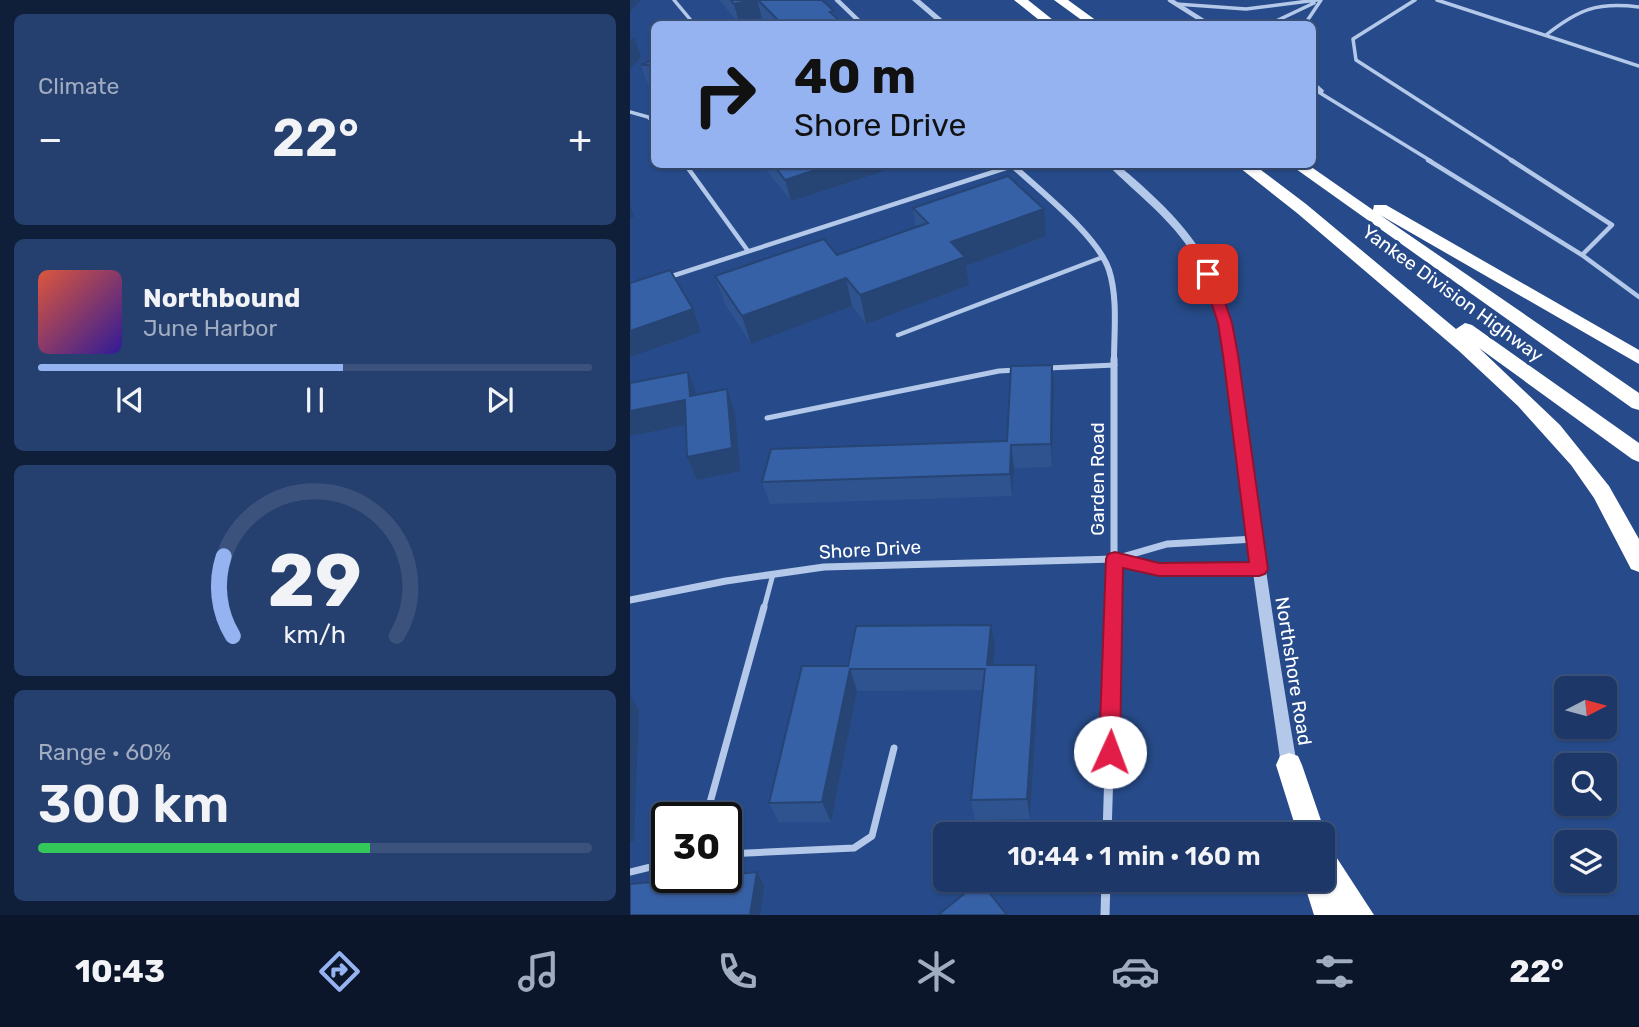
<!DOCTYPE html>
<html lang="en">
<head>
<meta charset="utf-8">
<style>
  body { margin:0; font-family:Rubik,sans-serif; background:#253f6e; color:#f1f3f6; height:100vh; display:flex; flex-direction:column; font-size:26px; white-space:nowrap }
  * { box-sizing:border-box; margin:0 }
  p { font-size:23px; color:#a0acc0 }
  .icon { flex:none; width:38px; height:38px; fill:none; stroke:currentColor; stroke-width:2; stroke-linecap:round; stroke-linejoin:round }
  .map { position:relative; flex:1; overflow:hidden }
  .drawer { display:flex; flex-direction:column; gap:14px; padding:14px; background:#101f39; width:630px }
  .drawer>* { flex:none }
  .banner { position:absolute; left:21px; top:21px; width:665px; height:147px; border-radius:10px; box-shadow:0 2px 5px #0004,0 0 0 2px #3b527c; background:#95b2f1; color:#111; overflow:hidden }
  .needle { width:46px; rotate:84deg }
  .buttons { position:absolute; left:924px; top:676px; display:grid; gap:14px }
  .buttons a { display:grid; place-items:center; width:63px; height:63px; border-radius:10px; background:#1d3868; box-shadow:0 2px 5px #0004,0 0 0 2px #3b527c; font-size:35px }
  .speed { position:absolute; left:21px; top:802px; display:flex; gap:14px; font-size:35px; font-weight:700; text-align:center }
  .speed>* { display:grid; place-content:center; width:91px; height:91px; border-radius:50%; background:#1d3868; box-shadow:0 2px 5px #0004,0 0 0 2px #3b527c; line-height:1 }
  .speed .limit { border:4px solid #111; border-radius:10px; background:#fff; color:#111 }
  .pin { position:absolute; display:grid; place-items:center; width:60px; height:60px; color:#fff; margin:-30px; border-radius:14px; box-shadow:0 4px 10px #0006 }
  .me { position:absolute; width:77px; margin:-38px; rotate:2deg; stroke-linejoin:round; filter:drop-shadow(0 0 5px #0008) }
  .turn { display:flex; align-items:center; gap:24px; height:147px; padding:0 28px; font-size:32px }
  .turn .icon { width:91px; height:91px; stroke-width:2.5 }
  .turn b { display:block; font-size:49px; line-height:60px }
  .big { font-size:52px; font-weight:600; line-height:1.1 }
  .drawer .tile { flex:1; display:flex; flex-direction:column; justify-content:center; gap:10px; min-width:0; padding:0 24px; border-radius:10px; background:#253f6e }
  .drawer .dial { align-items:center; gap:0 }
  .dial svg { height:182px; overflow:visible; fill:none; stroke:#3b527c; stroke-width:7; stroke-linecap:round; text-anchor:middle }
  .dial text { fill:#f1f3f6; stroke:none }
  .song { display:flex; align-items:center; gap:21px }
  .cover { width:84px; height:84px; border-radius:10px; background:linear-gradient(135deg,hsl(10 70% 55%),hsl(250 70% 35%)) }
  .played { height:7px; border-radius:4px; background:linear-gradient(90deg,#95b2f1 55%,#3b527c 55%) }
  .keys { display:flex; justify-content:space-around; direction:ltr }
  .heat { display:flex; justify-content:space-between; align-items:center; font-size:38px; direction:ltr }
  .charge { height:10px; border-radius:5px; background:linear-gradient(90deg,#34c759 60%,#3b527c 0) }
  .trip { position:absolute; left:303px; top:822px; width:402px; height:70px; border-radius:10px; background:#1d3868; box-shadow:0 2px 5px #0004,0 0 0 2px #3b527c; font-weight:600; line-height:70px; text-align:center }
  .menu { display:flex; height:112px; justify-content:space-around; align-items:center; background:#0c162a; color:#a0acc0 }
  .menu .icon { width:49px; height:49px }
  .menu .active { color:#95b2f1 }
  .menu b { font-size:32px; color:#f1f3f6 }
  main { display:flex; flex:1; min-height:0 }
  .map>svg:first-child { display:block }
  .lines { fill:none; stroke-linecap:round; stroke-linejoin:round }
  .service-far3 { stroke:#b4c9e9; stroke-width:3.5 }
  .service-far2 { stroke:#b4c9e9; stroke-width:4.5 }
  .service-far1 { stroke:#b4c9e9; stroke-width:5 }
  .service { stroke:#b4c9e9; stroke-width:7 }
  .minor-far3 { stroke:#b4c9e9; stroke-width:4.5 }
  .minor-far2 { stroke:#b4c9e9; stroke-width:6 }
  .minor-far1 { stroke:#b4c9e9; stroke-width:7 }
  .minor { stroke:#b4c9e9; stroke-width:9 }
  .tertiary { fill:#b4c9e9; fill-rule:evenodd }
  .motorway { fill:#fff; fill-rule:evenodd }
  .wall { fill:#2f538f }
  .shaded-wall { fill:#264474 }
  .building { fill:#3761a6; stroke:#264474; stroke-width:2 }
  .route { fill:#e11d48; stroke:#92132f; stroke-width:2 }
  .labels { text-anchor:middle; stroke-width:7; stroke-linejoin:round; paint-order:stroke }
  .street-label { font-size:19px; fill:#fff; stroke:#274b8a }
</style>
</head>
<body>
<main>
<section class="drawer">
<div class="tile"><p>Climate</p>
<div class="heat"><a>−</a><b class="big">22°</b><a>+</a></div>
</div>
<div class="tile">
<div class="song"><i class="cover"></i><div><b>Northbound</b><p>June Harbor</p></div></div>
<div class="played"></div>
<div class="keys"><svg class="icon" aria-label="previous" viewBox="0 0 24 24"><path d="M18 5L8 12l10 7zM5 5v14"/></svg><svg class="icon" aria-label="pause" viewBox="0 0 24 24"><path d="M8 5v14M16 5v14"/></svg><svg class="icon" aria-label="next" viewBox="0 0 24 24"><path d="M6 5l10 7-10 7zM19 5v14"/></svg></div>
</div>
<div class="tile dial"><svg viewBox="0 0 100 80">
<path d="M14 69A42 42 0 1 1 86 69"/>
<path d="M14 69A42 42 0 0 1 10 34" stroke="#95b2f1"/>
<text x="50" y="56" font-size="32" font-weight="700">29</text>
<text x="50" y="72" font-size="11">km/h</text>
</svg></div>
<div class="tile"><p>Range · 60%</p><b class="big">300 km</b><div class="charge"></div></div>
</section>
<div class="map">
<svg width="1009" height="915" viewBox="0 0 1009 915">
  <rect width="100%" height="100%" fill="#274b8a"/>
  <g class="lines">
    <path class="service-far3" d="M44,0L64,24
      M785,0L723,39L726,60L883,161
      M807,0L1009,66
      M546,4L616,9L687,0
      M640,24L684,3
      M675,24L691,0
      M916,35C949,9 967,2 1009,7
      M682,82L692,91
      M682,88L801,161
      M0,112L18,117L24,123"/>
    <path class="service-far2" d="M798,160L952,255L1009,297
      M881,160L982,225L952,255
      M55,164L118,251
      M36,278L382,166
      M268,335L473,257"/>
    <path class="service-far1" d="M418,368L485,365
      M137,418L369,371L387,370
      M134,608L143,574"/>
    <path class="service" d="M76,817L134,607
      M96,854L224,848L242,836L264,748
      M0,872L37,863"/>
    <path class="minor-far3" d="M207,0L232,24
      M540,0L578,24"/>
    <path class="minor-far2" d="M381,164C408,189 468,236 479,270C488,298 484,332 484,361"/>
    <path class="minor-far1" d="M485,559L537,544L625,539
      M0,600L96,581L194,567L485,559L529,570L629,569
      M484,608V359"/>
    <path class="minor" d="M477,835L484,607
      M475,915L476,880"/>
    <path class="tertiary" d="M282,0H290L318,24H310Z
      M477,164H487C525,196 563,230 584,275C613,339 615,413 624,482C636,577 651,671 667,765L665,770L659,772L653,770L651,765C638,675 624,586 613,496C603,418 604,333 567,262C545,221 508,196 477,164Z"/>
    <path class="motorway" d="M384,0H398L428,24H414Z
      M424,0H438L471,24H457Z
      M605,164H623L676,204L826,329L835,323L842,325L1009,443V462L1002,459L849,348L930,425L979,486L1009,539V572L1001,569L964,498L941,465L888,406L829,351L667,213Z
      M659,164H677L743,210L744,205H756L1009,350V364L750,215L1009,393V410L1002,408Z
      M659,753L668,756L672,765L696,835L693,842V835H668L646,765L650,756Z
      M693,848L703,852L744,915H684L673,880H693Z"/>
  </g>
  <path class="wall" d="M89,0H192L204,11L205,17L213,24H138L132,18L109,23Z
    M24,59V85H18L11,65Z
    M135,164H253L254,171L161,201L137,171Z
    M283,208L416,236L336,266L339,285L236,324L222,306L121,344L95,304L85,276L207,255L286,227Z
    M422,365L424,388L422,467L384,468L382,496L140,504L132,482L377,441Z
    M361,625L365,647L363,665H406L408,686L400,819L345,820L341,800L352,690L227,691L201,822H149L139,803L218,666Z"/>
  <path class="shaded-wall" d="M0,0H11L0,12Z
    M120,0H127L132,18L109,23L104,4Z
    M4,37L11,57L0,69V41Z
    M204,164H253L254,171L161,201L155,180Z
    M0,207L4,217L0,218Z
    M414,209L416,236L336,266L339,285L236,324L230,295L321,242Z
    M216,278L222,306L121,344L112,316Z
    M63,309L71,332L0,357V331Z
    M422,365L424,388L422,467L421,444Z
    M58,372L67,395L60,396Z
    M97,389L105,412L110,471L67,480L57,457Z
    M55,400L64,423L0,436V411Z
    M381,445L384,468L382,496L380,474Z
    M361,625L365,647L361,686L357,665Z
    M406,665L408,686L400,819L397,799Z
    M220,669L227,691L201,822L192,802Z
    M0,695L9,710L4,841L0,842Z
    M127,872L134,885L130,915H120Z"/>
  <path class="building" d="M101,0H120L104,4Z
    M128,0H192L204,11L200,12L213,24H152Z
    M24,59V65H11Z
    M143,164H204L155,180Z
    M378,176L414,209L321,242L335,257L230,295L216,278L112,316L85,276L194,239L207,255L298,223L283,208Z
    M40,270L63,309L0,331V283Z
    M422,365L421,444L381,445L380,474L132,482L141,449L377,441L381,366Z
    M58,372L60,396L97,389L102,448L57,457L55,400L0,411V383Z
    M361,625L357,665H406L397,799L341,800L355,669H220L192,802L139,803L172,666H218L226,626Z
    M127,872L120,915H0V884L77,877H96V875Z
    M350,881L377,915H308Z"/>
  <path class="route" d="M578,270L585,274L602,323L608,355L638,569L635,574L629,576H529L493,568L490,752L487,759L480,761L472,759L469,752L476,559L478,554L485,552L529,563L619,562L593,355L588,323L572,274Z"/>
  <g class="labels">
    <g class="street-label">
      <text transform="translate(823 293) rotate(36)" y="7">Yankee Division Highway</text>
      <text transform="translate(467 479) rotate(-90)" y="7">Garden Road</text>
      <text transform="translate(240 549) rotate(-3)" y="7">Shore Drive</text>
      <text transform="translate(664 671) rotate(81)" y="7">Northshore Road</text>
    </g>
  </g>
</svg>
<div class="buttons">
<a><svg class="needle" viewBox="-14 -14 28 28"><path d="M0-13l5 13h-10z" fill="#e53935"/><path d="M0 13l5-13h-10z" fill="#a0acc0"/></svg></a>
<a><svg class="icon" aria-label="search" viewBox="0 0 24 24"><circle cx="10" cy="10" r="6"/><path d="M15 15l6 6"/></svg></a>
<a><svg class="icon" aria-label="layers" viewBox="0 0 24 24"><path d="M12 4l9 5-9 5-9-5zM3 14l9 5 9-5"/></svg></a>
</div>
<div class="speed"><div class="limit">30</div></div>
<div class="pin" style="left:578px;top:274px;background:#d93025"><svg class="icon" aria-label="arrive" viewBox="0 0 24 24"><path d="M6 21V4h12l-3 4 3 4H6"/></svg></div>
<svg class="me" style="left:480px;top:752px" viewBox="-20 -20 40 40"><circle r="19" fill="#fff"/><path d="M0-13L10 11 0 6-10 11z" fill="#e11d48"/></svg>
<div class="trip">10:44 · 1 min · 160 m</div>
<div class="banner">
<div class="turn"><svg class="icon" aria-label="right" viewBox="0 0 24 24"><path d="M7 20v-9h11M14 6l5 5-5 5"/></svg><div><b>40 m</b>Shore Drive</div></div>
</div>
</div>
</main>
<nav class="menu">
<b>10:43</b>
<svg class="icon active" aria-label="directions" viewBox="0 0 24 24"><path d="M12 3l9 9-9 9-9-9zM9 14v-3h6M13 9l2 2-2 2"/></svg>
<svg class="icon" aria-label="music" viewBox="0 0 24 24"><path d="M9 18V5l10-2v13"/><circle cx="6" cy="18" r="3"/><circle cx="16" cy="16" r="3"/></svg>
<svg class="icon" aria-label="phone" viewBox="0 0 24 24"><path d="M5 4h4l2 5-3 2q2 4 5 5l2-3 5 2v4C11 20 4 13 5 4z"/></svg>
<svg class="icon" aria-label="climate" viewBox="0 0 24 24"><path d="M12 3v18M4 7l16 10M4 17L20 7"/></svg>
<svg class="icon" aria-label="car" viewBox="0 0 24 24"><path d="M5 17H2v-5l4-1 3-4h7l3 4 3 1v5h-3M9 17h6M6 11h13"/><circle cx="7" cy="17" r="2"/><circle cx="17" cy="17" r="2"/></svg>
<svg class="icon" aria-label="filters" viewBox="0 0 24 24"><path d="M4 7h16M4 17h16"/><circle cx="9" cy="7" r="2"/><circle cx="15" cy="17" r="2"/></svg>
<b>22°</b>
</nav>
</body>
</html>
